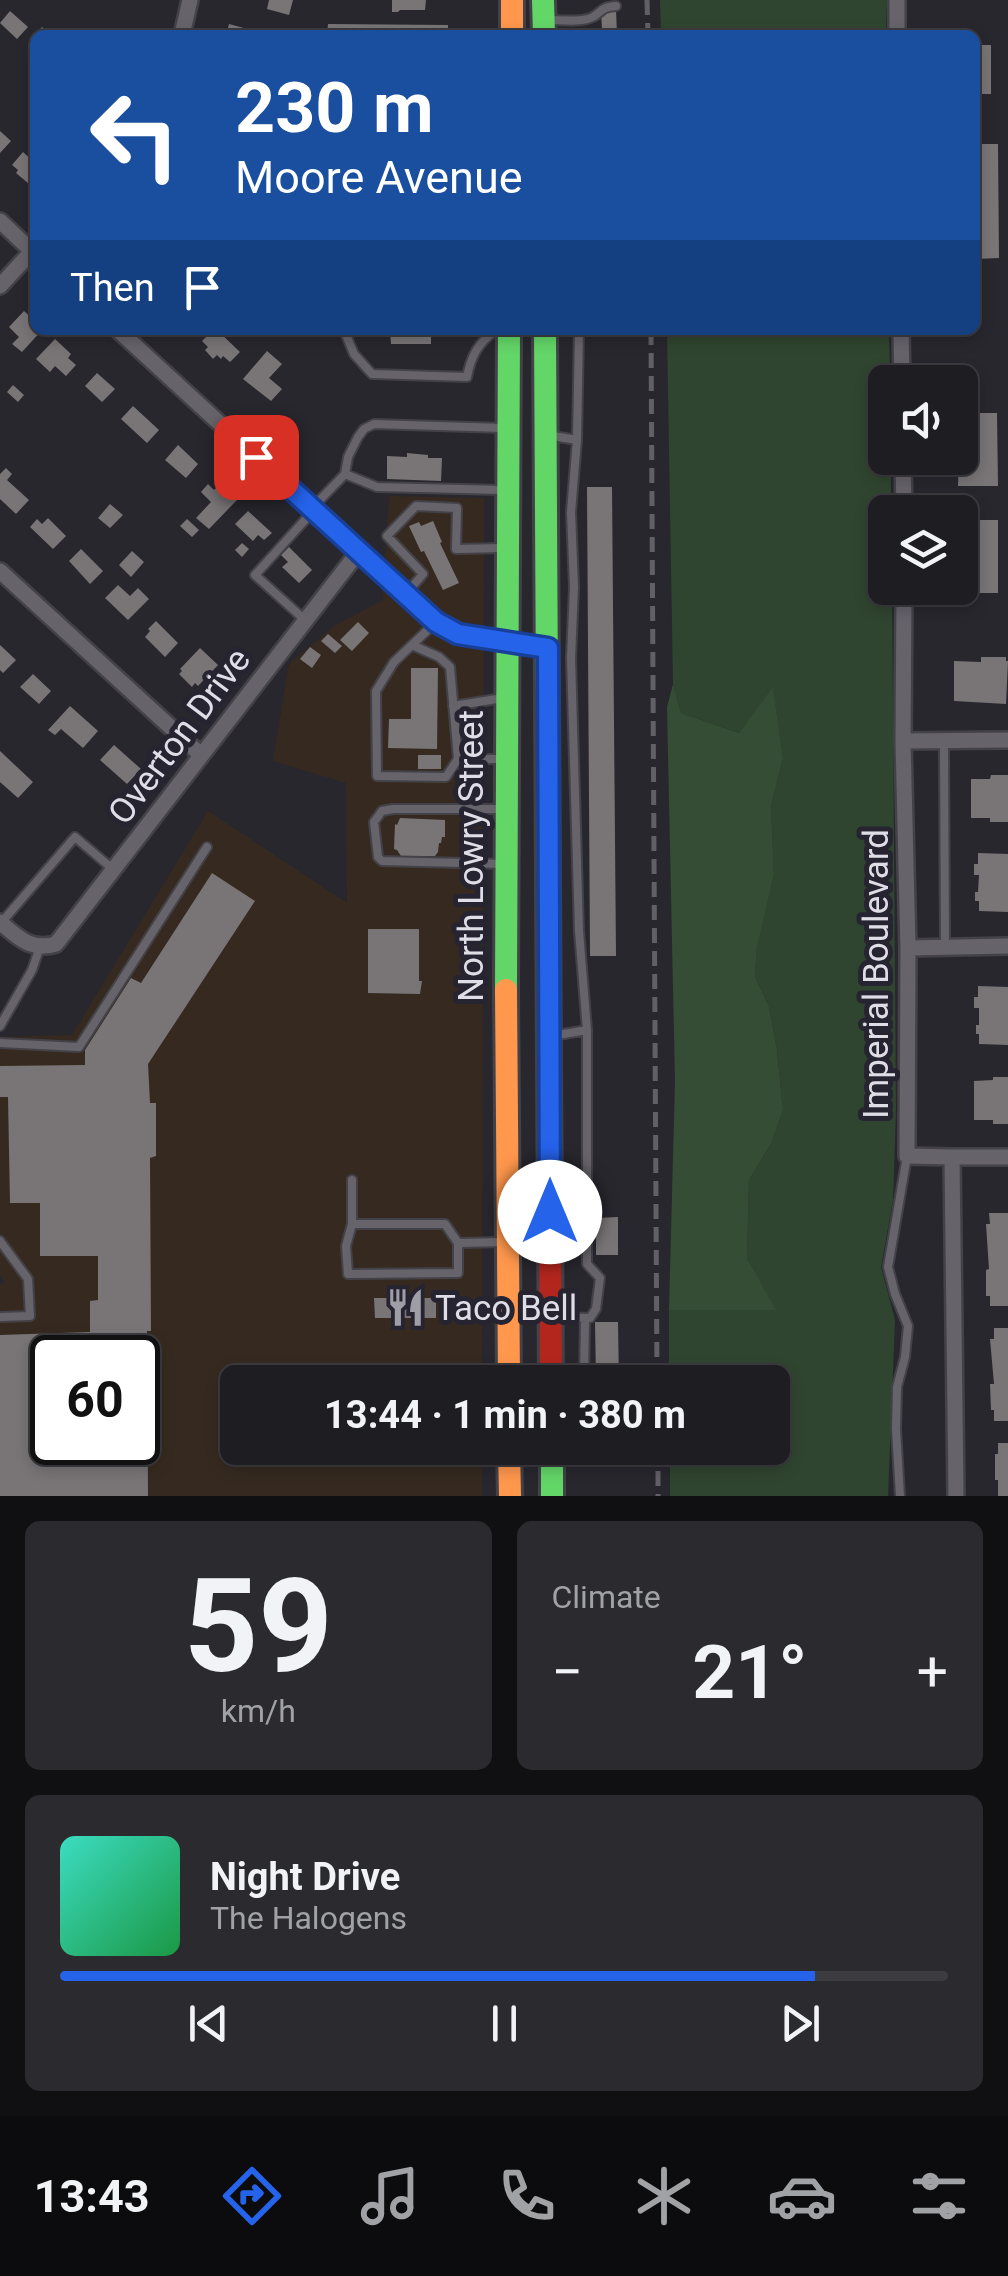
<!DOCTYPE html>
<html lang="en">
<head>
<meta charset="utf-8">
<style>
  body { margin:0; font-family:Roboto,sans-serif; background:#2b2a2f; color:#f1f3f6; height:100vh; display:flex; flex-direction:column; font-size:38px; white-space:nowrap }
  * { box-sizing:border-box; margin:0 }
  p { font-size:32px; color:#a1a2a5 }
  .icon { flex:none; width:55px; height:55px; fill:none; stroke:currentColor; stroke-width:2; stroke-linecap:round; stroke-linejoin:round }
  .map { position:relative; height:1496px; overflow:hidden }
  .sheet { display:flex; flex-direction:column; gap:25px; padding:25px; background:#101013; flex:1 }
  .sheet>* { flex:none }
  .hud { position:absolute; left:30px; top:30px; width:950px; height:305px; border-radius:15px; box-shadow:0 5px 15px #0003,0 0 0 2px #3c3b40; background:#1a4fa0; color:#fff; overflow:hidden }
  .controls { position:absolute; left:868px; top:365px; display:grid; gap:20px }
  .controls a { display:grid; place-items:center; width:110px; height:110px; border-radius:15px; background:#1e1d22; box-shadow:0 5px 15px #0003,0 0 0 2px #3c3b40; font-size:50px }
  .speed { position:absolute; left:30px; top:1335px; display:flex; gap:20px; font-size:50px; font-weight:700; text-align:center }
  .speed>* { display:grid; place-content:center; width:130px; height:130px; border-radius:50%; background:#1e1d22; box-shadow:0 5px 15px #0003,0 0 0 2px #3c3b40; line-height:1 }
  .speed .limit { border:5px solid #111; border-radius:15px; background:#fff; color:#111 }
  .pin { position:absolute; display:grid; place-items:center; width:85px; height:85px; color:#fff; margin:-42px; border-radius:20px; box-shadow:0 5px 15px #0006 }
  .me { position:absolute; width:110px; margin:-55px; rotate:0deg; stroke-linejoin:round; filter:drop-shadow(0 0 8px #0008) }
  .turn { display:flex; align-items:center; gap:35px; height:210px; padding:0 40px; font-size:45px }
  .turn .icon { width:130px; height:130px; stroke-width:2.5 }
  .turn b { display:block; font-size:70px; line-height:85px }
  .then { display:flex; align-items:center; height:95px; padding:0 40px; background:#0003; gap:20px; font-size:38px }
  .big { font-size:75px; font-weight:700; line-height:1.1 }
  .sheet .tile { flex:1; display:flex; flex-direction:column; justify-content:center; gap:15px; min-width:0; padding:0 35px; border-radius:15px; background:#2b2a2f }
  .sheet .dial { align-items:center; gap:0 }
  .dial b { font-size:130px; line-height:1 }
  .song { display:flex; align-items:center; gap:30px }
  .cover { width:120px; height:120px; border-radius:15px; background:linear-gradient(135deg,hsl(170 70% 55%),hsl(140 70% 35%)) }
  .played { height:10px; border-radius:5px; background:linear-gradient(90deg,#2563eb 85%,#3c3b40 85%) }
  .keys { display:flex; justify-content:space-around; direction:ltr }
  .heat { display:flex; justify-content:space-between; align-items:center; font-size:55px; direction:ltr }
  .sheet .tiles { flex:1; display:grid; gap:25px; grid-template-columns:1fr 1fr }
  .tile:last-child { grid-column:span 2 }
  .trip { position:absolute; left:220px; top:1365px; width:570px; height:100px; border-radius:15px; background:#1e1d22; box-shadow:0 5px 15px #0003,0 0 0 2px #3c3b40; font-weight:700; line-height:100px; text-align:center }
  .dock { display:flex; height:160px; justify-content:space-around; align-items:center; background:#0c0c0e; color:#a1a2a5 }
  .dock .icon { width:70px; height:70px }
  .dock .selected { color:#2563eb }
  .dock b { font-size:45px; color:#f1f3f6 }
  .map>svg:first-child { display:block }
  .commercial { fill:#362a20; fill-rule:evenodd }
  .green { fill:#30452f }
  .forest { fill:#354d34 }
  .building { fill:#797577; fill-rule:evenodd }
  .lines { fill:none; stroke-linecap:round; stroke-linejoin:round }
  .lane-casing { stroke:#434248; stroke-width:12 }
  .street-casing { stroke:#434248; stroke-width:20 }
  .fast-casing { stroke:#434248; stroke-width:28 }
  .slow-casing { stroke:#434248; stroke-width:28 }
  .jam-casing { stroke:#434248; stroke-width:28 }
  .lane { stroke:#66646a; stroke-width:8 }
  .street { stroke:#66646a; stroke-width:15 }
  .fast { stroke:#63d668; stroke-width:22 }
  .slow { stroke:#ff974d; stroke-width:22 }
  .jam { stroke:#b3261e; stroke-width:22 }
  .rail { stroke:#616065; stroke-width:5; stroke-dasharray:15 8; stroke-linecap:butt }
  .route-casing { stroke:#184099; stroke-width:25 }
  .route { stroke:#2563eb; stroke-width:18 }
  .labels { text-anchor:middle; stroke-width:10; stroke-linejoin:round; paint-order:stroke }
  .street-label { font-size:35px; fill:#dfdde6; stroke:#272431 }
  .poi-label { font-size:35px; fill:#dfdde6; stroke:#272431; text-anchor:start }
</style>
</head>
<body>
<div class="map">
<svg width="1008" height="1496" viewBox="0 0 1008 1496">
  <rect width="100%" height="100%" fill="#28272e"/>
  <path class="commercial" d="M389,496L484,498L482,1382H238V1448H482V1496H0V1285L5,1282L0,1275V1037L72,1035L208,811L347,903L346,783L273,761L289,664L334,626L383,600ZM52,1358H138V1442H52Z"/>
  <path class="green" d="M660,0H887L886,35H661Z
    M667,330H889L890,382H885V458H891V512H885V588H892L896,1108L893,1200L881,1267L895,1320L888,1496H670V1448H772V1382H669V1310H775L747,1258L749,1180L772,1142L783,1110L777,1050L769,1006L755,977L757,941L774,875L771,806L783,758L773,689L739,733L681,713L673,684Z"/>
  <path class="forest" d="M673,684L681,713L739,733L773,687L783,758L771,806L774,875L757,946L755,977L769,1006L777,1050L783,1110L772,1142L749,1180L747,1258L776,1310H669L675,1081L667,707Z"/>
  <path class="building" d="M269,0H293L289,15L267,9Z
    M392,0H426L425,10H400L398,12H392Z
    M616,9L617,35H605V30H602L601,11Z
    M10,11L28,27L17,39L0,23Z
    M229,24L251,30L250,35H226Z
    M328,24L448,25V35H327Z
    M42,27L51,35H35V45L30,40Z
    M975,45H991V94H975Z
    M0,131L11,141L0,153Z
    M975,144H998L999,258L975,259Z
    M23,152L35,163V189L16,173L18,170L12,165Z
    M24,311L35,321V330H42L22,352L12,344L19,337L9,327Z
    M213,330H217L240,352L230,362L223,356L221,359L217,355L213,359L205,350L208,347L202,341Z
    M390,330H431V344H391Z
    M55,339L71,354L68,358L76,365L66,376L55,366L50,372L36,359Z
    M267,351L282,364L269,378L282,389L271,401L243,379Z
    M97,373L115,389L102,402L85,386Z
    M13,385L24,395L18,402L7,392Z
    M133,406L159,430L147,443L121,419Z
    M960,413H997L998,486H958Z
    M178,445L198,464L186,478L165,460Z
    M407,453L428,455V458H442L441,481L387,479V456L407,457Z
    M6,468L12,474L7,480L29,500L16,514L0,499V474Z
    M208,484L214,490L220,484L237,500L209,529L196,518L211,502L201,492Z
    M587,487H612L616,956H590Z
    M110,504L123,515L110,528L98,518Z
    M248,511L272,533L264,540L258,535L253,541L235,524Z
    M48,518L66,536L53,549L30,527L37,519L42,524Z
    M187,519L199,530L192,537L180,526Z
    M960,520H998V593H959Z
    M433,521L442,542L440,543L459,583L443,590L424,551L421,552L409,526L419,522L421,526Z
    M242,543L249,549L242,557L235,550Z
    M289,547L312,570L299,583L282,567L288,562L281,555Z
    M81,549L103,571L90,584L69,561Z
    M132,551L144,562L131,577L119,565Z
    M118,585L130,596L138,588L149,599L128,620L105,598Z
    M156,621L178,643L165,657L145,637L150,631L148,629Z
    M358,622L369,633L352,651L340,640Z
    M328,634L342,646L335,653L321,641Z
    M0,645L16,660L3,673L0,670Z
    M310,647L321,655L312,668L300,659Z
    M200,648L218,665L198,686L195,683L192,687L179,674L182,671L180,669Z
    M981,657H1006V661H1008L1006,704L954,701V661L981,662Z
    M411,668H438L437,749L388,748L389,719H411Z
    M33,674L51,691L39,704L20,687Z
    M70,706L98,731L83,748L61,729L55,735L48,730Z
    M114,745L141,769L127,784L100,760Z
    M0,751L33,782L18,798L0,782Z
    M418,755H441V769H418Z
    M991,775H1008V822H990V818H971V779H990Z
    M400,818L445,820V837H442L441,843H439L438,852L435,856H401L397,850L394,849L395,824L397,825Z
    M978,853L1008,854V912L979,911V901H975V892H978L979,875H974V864H978Z
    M212,873L255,901L148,1064L150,1103H156V1156L150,1158L151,1331H147L148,1496H0V1335L90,1332V1301L98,1300V1256H40V1203H10L8,1097H0V1066L85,1065V1050L131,978L141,983ZM52,1358H138V1442H52Z
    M368,929H419V981H422L420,994L368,993Z
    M978,986L1008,987V1045L979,1044V1034H976V1025H979V1008H974V997H978Z
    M993,1077H1008V1124H993V1120H974V1081L993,1080Z
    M989,1213H1008V1306H990V1296H986V1270L989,1269L986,1224H990Z
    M618,1217V1255H596V1218Z
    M374,1298H436V1318H375Z
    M595,1322H618L619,1382H596Z
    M994,1328H1008V1421H994V1410H991L990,1384H994L990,1339H994Z
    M998,1443H1008V1496H998V1480H995V1454H998Z"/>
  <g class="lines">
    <defs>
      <path id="lane" d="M548,20C561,20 581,23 593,17C603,11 601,7 616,6
        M344,330L354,354L372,374L467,377C471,356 478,343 496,330
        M547,435L577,440
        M345,474L377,487L503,490
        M313,507L345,474L348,457L358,437L364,429L374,424L503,428
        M406,594L423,574L387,536L416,506L457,508L456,549L502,548
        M306,621L255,575L314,510
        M436,622L394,662L376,691L377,776L446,777L458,759H505
        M412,645L439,657L450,667L458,759
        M453,706L503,698
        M944,742L945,948
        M502,809H393L382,811L374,822L378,857L382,861L504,864
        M1,923L75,837L115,871
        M0,1026L32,970L40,947
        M552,1036L587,1030
        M0,1043L79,1047L207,847
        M352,1224V1180
        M0,1241L28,1279L30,1316L0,1317
        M458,1243V1273L348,1274L346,1246L352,1224H445L458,1243L504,1242
        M555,1317L590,1318L596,1309L600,1278L587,1264V1030L579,931L571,658L574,587L571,512L577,440L579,330
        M584,1382L585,1318
        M900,1496L896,1429L897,1387L905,1357L908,1326L895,1294L888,1267L907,1156"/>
      <path id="street" d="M897,0V35
        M182,35L190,0
        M0,221L35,254
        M0,286L35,248
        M118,330L436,622L458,635L548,648
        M901,330L902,382
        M903,458L904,512
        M0,571L201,755
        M904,588L903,741L908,948L907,1156L952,1157L956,1496
        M903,741L1008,740
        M0,922C18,938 31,951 56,944L359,551
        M908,948L1008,946
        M952,1157H1008"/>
      <path id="fast" d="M543,0L544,35
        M545,330L549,1064
        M506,990L509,330
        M552,1448V1496"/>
      <path id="slow" d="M512,0V35
        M506,990L509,1382
        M509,1448L510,1496"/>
      <path id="jam" d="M549,1064L551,1382"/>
    </defs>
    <use href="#lane" class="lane-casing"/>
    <use href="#street" class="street-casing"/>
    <use href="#fast" class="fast-casing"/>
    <use href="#slow" class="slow-casing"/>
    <use href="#jam" class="jam-casing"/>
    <use href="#lane" class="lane"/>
    <use href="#street" class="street"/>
    <use href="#fast" class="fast"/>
    <use href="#slow" class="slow"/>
    <use href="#jam" class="jam"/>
    <path class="rail" d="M647,0L648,35
      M651,330L657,1382
      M658,1448V1496"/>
  </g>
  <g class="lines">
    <defs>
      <path id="route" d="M256,457L436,622L458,634L548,648L550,1212"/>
    </defs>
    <use href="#route" class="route-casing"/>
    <use href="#route" class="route"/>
  </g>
  <defs>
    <symbol id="restaurant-bare" viewBox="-9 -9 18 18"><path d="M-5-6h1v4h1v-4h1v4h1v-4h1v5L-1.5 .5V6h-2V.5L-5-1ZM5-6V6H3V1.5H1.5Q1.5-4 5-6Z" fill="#9f9da6" stroke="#272431" stroke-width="2.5" paint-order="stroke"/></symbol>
  </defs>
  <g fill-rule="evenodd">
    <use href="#restaurant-bare" x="378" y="1280" width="55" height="55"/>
  </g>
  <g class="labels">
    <g class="street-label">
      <text transform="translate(179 736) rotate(-53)" y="12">Overton Drive</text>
      <text transform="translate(471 856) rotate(-90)" y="12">North Lowry Street</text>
      <text transform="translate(876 974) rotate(-90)" y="12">Imperial Boulevard</text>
    </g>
    <g class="poi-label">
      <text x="435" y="1320">Taco Bell</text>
    </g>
  </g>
</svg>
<div class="controls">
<a><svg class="icon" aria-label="sound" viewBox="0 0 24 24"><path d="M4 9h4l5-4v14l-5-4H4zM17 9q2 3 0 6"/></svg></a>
<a><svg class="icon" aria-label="layers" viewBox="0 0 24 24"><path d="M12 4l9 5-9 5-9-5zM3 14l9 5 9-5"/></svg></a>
</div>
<div class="speed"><div class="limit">60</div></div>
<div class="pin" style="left:256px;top:457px;background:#d93025"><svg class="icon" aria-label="arrive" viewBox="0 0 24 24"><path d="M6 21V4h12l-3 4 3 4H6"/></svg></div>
<svg class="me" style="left:550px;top:1212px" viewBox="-20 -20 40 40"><circle r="19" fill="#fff"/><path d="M0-13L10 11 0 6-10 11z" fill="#2563eb"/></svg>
<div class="trip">13:44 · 1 min · 380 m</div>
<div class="hud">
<div class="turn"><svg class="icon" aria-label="left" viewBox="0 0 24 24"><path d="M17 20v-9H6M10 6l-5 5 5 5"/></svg><div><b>230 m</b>Moore Avenue</div></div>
<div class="then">Then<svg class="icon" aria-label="arrive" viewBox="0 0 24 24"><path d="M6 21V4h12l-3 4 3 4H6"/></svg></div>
</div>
</div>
<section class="sheet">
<div class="tiles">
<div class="tile dial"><b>59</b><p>km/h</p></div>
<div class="tile"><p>Climate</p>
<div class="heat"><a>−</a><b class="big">21°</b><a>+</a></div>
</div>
<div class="tile">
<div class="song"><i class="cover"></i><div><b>Night Drive</b><p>The Halogens</p></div></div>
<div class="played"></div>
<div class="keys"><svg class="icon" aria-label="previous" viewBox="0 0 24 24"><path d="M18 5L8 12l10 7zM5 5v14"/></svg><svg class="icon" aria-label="pause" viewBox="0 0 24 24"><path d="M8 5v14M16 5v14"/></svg><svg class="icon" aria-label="next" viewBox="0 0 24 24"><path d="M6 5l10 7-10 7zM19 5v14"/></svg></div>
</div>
</div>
</section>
<nav class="dock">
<b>13:43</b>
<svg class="icon selected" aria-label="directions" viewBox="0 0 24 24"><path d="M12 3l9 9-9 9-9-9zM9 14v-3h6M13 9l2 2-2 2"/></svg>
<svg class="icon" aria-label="music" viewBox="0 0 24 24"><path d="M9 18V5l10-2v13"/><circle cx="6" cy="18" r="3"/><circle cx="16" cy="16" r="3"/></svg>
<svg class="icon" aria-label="phone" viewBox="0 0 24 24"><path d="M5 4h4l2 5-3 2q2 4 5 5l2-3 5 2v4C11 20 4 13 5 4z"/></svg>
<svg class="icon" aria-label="climate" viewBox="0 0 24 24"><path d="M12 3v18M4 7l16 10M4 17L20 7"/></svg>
<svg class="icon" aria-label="car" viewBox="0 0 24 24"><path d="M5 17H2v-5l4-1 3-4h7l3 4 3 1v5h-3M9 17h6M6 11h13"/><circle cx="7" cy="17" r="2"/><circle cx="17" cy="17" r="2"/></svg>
<svg class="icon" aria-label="filters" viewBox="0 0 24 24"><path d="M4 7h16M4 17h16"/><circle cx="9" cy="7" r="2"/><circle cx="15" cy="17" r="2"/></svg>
</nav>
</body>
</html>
